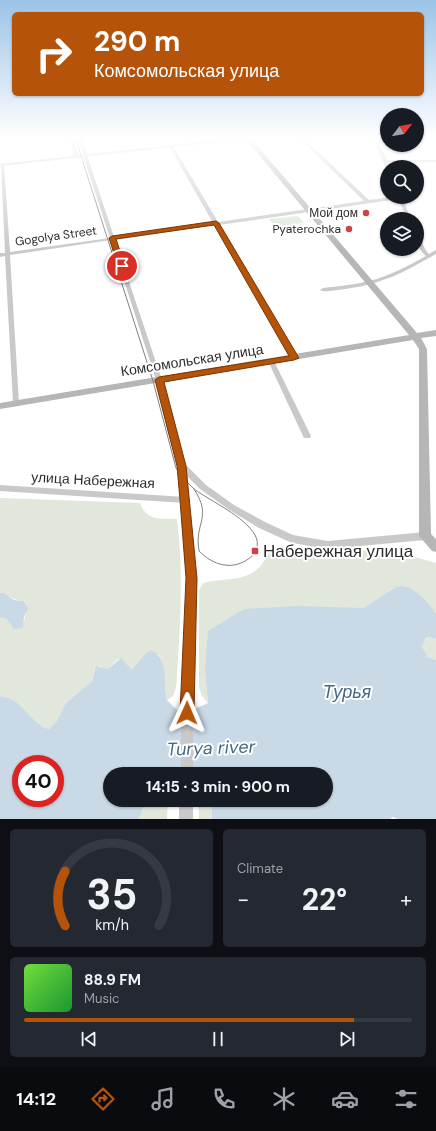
<!DOCTYPE html>
<html lang="en">
<head>
<meta charset="utf-8">
<style>
  body { margin:0; font-family:"DM Sans",sans-serif; background:#242831; color:#f1f3f6; height:100vh; display:flex; flex-direction:column; font-size:15px; white-space:nowrap }
  * { box-sizing:border-box; margin:0 }
  p { font-size:13px; color:#9ea1a6 }
  .icon { flex:none; width:22px; height:22px; fill:none; stroke:currentColor; stroke-width:2; stroke-linecap:round; stroke-linejoin:round }
  .map { position:relative; height:819px; overflow:hidden }
  .sheet { display:flex; flex-direction:column; gap:10px; padding:10px; background:#0d0f14; flex:1 }
  .sheet>* { flex:none }
  .banner { position:absolute; left:12px; top:12px; width:412px; height:84px; border-radius:6px; box-shadow:0 1px 3px #0004; background:#b45309; color:#fff; overflow:hidden }
  .needle { width:26px; rotate:59deg }
  .buttons { position:absolute; left:380px; top:108px; display:grid; gap:8px }
  .buttons a { display:grid; place-items:center; width:44px; height:44px; border-radius:50%; background:#171b24; box-shadow:0 1px 3px #0004; font-size:20px }
  .speed { position:absolute; left:12px; top:755px; display:flex; gap:8px; font-size:20px; font-weight:700; text-align:center }
  .speed>* { display:grid; place-content:center; width:52px; height:52px; border-radius:50%; background:#171b24; box-shadow:0 1px 3px #0004; line-height:1 }
  .speed .limit { border:6px solid #d22; background:#fff; color:#111 }
  .pin { position:absolute; display:grid; place-items:center; width:34px; height:34px; color:#fff; margin:-17px; border:2px solid #fff; border-radius:50%; box-shadow:0 1px 4px #0007 }
  .me { position:absolute; width:44px; margin:-22px; rotate:1deg; stroke-linejoin:round; filter:drop-shadow(0 0 3px #0008) }
  .turn { display:flex; align-items:center; gap:14px; height:84px; padding:0 16px; font-size:18px }
  .turn .icon { width:52px; height:52px; stroke-width:2.5 }
  .turn b { display:block; font-size:28px; line-height:34px }
  .big { font-size:30px; font-weight:700; line-height:1.1 }
  .sheet .card { flex:1; display:flex; flex-direction:column; justify-content:center; gap:6px; min-width:0; padding:0 14px; border-radius:6px; background:#242831 }
  .sheet .dial { align-items:center; gap:0 }
  .dial svg { height:104px; overflow:visible; fill:none; stroke:#363941; stroke-width:7; stroke-linecap:round; text-anchor:middle }
  .dial text { fill:#f1f3f6; stroke:none }
  .song { display:flex; align-items:center; gap:12px }
  .cover { width:48px; height:48px; border-radius:6px; background:linear-gradient(135deg,hsl(100 70% 55%),hsl(130 70% 35%)) }
  .played { height:4px; border-radius:2px; background:linear-gradient(90deg,#b45309 85%,#363941 85%) }
  .keys { display:flex; justify-content:space-around; direction:ltr }
  .heat { display:flex; justify-content:space-between; align-items:center; font-size:22px; direction:ltr }
  .sheet .tiles { flex:1; display:grid; gap:10px; grid-template-columns:1fr 1fr }
  .card:last-child { grid-column:span 2 }
  .trip { position:absolute; left:103px; top:767px; width:230px; height:40px; border-radius:20px; background:#171b24; box-shadow:0 1px 3px #0004; font-weight:700; line-height:40px; text-align:center }
  .tab-bar { display:flex; height:64px; justify-content:space-around; align-items:center; background:#090b0e; color:#9ea1a6 }
  .tab-bar .icon { width:28px; height:28px }
  .tab-bar .selected { color:#b45309 }
  .tab-bar b { font-size:18px; color:#f1f3f6 }
  .map>svg:first-child { display:block }
  .green { fill:#e1e8db }
  .water { fill:#c9d9e6; fill-rule:evenodd }
  .lines { fill:none; stroke-linecap:round; stroke-linejoin:round }
  .minor { fill:#c9c9c9; fill-rule:evenodd }
  .tertiary { fill:#c9c9c9; fill-rule:evenodd }
  .secondary { fill:#b6b6b6; fill-rule:evenodd }
  .tram { stroke:#818181; stroke-width:1 }
  .route { fill:#b45309; stroke:#753606 }
  .poi-dot { fill:#cf4145; stroke:#fff; stroke-width:1.5 }
  .labels { text-anchor:middle; stroke-width:4; stroke-linejoin:round; paint-order:stroke }
  .far-poi-label { font-size:12px; fill:#2c2c2c; stroke:#fff; text-anchor:end }
  .far-street-label { font-size:12px; fill:#2c2c2c; stroke:#fff }
  .street-label { font-size:14px; fill:#2c2c2c; stroke:#fff }
  .near-poi-label { font-size:17px; fill:#2c2c2c; stroke:#fff; text-anchor:start }
  .near-water-label { font-size:18px; font-style:italic; fill:#446883; stroke:#fff }
</style>
</head>
<body>
<div class="map">
<svg width="436" height="819" viewBox="0 0 436 819">
  <rect width="100%" height="100%" fill="#fff"/>
  <path class="green" d="M298,216L304,223L275,227L269,219Z
    M0,498L140,503C147,522 161,518 177,519C184,576 180,632 176,688L173,696L167,700C163,685 168,669 159,655L147,652L132,669L128,668L125,661L118,659L108,669H105L99,666L95,669L92,681L65,704L56,722L49,729C29,723 23,697 0,696V617H6L11,625L24,622L26,611L23,601C13,601 9,594 0,593Z
    M282,547L308,552L335,553L366,550L394,551L436,563V613L420,595L396,587L363,608L244,609L228,620L207,662L205,671L208,703L202,696L199,688V591L203,583C220,578 240,582 255,571C268,562 263,551 282,547Z
    M428,637L436,639V660C428,658 420,652 423,642Z
    M146,800H168L167,819H139Z
    M198,800H211L212,819H199Z"/>
  <path class="water" d="M402,586C417,588 427,602 436,613V639L429,637L426,638L422,647L428,657L436,660V819H398L392,817L391,819H212L211,800H326V774H207C199,766 173,768 164,774H110V800H146L139,819H0V696C23,697 29,723 49,729L56,722L65,704L92,681L96,666L108,669L121,658C126,661 127,667 132,669L147,652L151,650C171,660 162,682 167,700L177,710L197,708L208,703L205,671L208,631L244,609L296,606L363,608L396,587ZM21,764H55V798H21Z
    M0,593H4L14,600L23,601L28,608L24,617L23,628L14,629L6,618L0,617Z"/>
  <g class="lines">
    <path class="minor" d="M298,137H302L369,200L391,197H402L411,219H407L398,199L219,225L297,357L296,358L294,359L291,357L215,225L115,240L162,380L159,382L156,380L111,240L10,255L19,403L16,405H14L13,403L5,256L0,257V253H5L1,163L4,164L10,252L110,238L83,155L85,154L87,155L114,237L213,223L169,146L171,145L173,146L218,222L364,201Z
      M385,160L387,161L389,167H387V168L385,167L383,161Z
      M417,236C423,239 423,249 429,254L436,250V254C418,264 400,275 380,281C367,286 352,288 338,290C332,290 325,293 320,290L323,288C338,286 354,285 369,281C389,276 408,266 426,256C419,250 417,244 417,236Z
      M271,359L274,361L311,436L310,438H304L303,436L268,361Z
      M182,463L185,464L206,485L234,505L265,522L293,535L328,541L425,532L428,533L429,536L428,539L425,540L328,549L292,543L259,528L228,509L200,489L179,468L178,466L179,464Z
      M0,485L185,497L188,498L189,500L188,502L185,503L0,491Z"/>
    <path class="tertiary" d="M69,137H73L78,155H83L78,137H82L87,154L247,137L250,138L248,139L0,166V164L74,156Z
      M372,137H376L387,160H436V162H383Z
      M159,377L163,380L186,466L196,578L193,697V774H181V697L186,578L178,466L155,380Z
      M179,800H193V819H179Z"/>
    <path class="secondary" d="M244,137H250L417,333L436,330V336L421,338L427,349L431,534L436,539V552L432,551L419,536V349L413,340L0,409V403L409,335Z"/>
    <path class="tram" d="M75,137L153,381L176,468L184,479L194,489
      M194,489C212,502 244,516 255,535C265,553 241,568 225,565C215,564 206,558 199,551C194,522 213,518 194,489Z"/>
  </g>
  <linearGradient id="sky" x2="0" y2="1"><stop stop-color="#9bc3e7"/><stop offset="0.55" stop-color="#fff"/><stop offset="1" stop-color="#fff" stop-opacity="0"/></linearGradient>
  <rect width="436" height="251" fill="url(#sky)"/>
  <path class="route" d="M216,221L219,223L299,358L294,360L164,382L186,466L197,578L194,713L192,718L187,720L182,718L180,713L186,578L180,500L177,466L155,380L159,377L289,356L214,225L116,239L125,266L122,268L118,266L109,238L112,236Z"/>
  <g class="poi-dot">
    <circle cx="366" cy="213" r="4"/>
    <circle cx="349" cy="229" r="4"/>
    <rect x="251" y="547" width="8" height="8" rx="2"/>
  </g>
  <g class="labels">
    <g class="far-poi-label">
      <text x="358" y="217">Мой дом</text>
      <text x="341" y="233">Pyaterochka</text>
    </g>
    <g class="far-street-label">
      <text transform="translate(56 236) rotate(-8)" y="4">Gogolya Street</text>
    </g>
    <g class="street-label">
      <text transform="translate(192 360) rotate(-9)" y="5">Комсомольская улица</text>
      <text transform="translate(93 480) rotate(3)" y="5">улица Набережная</text>
    </g>
    <g class="near-poi-label">
      <text x="263" y="557">Набережная улица</text>
    </g>
    <g class="near-water-label">
      <text x="347" y="698">Турья</text>
      <text transform="translate(211 748) rotate(-2)" y="6">Turya river</text>
    </g>
  </g>
</svg>
<div class="buttons">
<a><svg class="needle" viewBox="-14 -14 28 28"><path d="M0-13l5 13h-10z" fill="#e53935"/><path d="M0 13l5-13h-10z" fill="#9ea1a6"/></svg></a>
<a><svg class="icon" aria-label="search" viewBox="0 0 24 24"><circle cx="10" cy="10" r="6"/><path d="M15 15l6 6"/></svg></a>
<a><svg class="icon" aria-label="layers" viewBox="0 0 24 24"><path d="M12 4l9 5-9 5-9-5zM3 14l9 5 9-5"/></svg></a>
</div>
<div class="speed"><div class="limit">40</div></div>
<div class="pin" style="left:122px;top:266px;background:#d93025"><svg class="icon" aria-label="arrive" viewBox="0 0 24 24"><path d="M6 21V4h12l-3 4 3 4H6"/></svg></div>
<svg class="me" style="left:187px;top:713px" viewBox="-20 -20 40 40"><path d="M0-17L14 15 0 8-14 15z" fill="#b45309" stroke="#fff" stroke-width="4"/></svg>
<div class="trip">14:15 · 3 min · 900 m</div>
<div class="banner">
<div class="turn"><svg class="icon" aria-label="right" viewBox="0 0 24 24"><path d="M7 20v-9h11M14 6l5 5-5 5"/></svg><div><b>290 m</b>Комсомольская улица</div></div>
</div>
</div>
<section class="sheet">
<div class="tiles">
<div class="card dial"><svg viewBox="0 0 100 80">
<path d="M14 69A42 42 0 1 1 86 69"/>
<path d="M14 69A42 42 0 0 1 14 27" stroke="#b45309"/>
<text x="50" y="56" font-size="32" font-weight="700">35</text>
<text x="50" y="72" font-size="11">km/h</text>
</svg></div>
<div class="card"><p>Climate</p>
<div class="heat"><a>−</a><b class="big">22°</b><a>+</a></div>
</div>
<div class="card">
<div class="song"><i class="cover"></i><div><b>88.9 FM</b><p>Music</p></div></div>
<div class="played"></div>
<div class="keys"><svg class="icon" aria-label="previous" viewBox="0 0 24 24"><path d="M18 5L8 12l10 7zM5 5v14"/></svg><svg class="icon" aria-label="pause" viewBox="0 0 24 24"><path d="M8 5v14M16 5v14"/></svg><svg class="icon" aria-label="next" viewBox="0 0 24 24"><path d="M6 5l10 7-10 7zM19 5v14"/></svg></div>
</div>
</div>
</section>
<nav class="tab-bar">
<b>14:12</b>
<svg class="icon selected" aria-label="directions" viewBox="0 0 24 24"><path d="M12 3l9 9-9 9-9-9zM9 14v-3h6M13 9l2 2-2 2"/></svg>
<svg class="icon" aria-label="music" viewBox="0 0 24 24"><path d="M9 18V5l10-2v13"/><circle cx="6" cy="18" r="3"/><circle cx="16" cy="16" r="3"/></svg>
<svg class="icon" aria-label="phone" viewBox="0 0 24 24"><path d="M5 4h4l2 5-3 2q2 4 5 5l2-3 5 2v4C11 20 4 13 5 4z"/></svg>
<svg class="icon" aria-label="climate" viewBox="0 0 24 24"><path d="M12 3v18M4 7l16 10M4 17L20 7"/></svg>
<svg class="icon" aria-label="car" viewBox="0 0 24 24"><path d="M5 17H2v-5l4-1 3-4h7l3 4 3 1v5h-3M9 17h6M6 11h13"/><circle cx="7" cy="17" r="2"/><circle cx="17" cy="17" r="2"/></svg>
<svg class="icon" aria-label="filters" viewBox="0 0 24 24"><path d="M4 7h16M4 17h16"/><circle cx="9" cy="7" r="2"/><circle cx="15" cy="17" r="2"/></svg>
</nav>
</body>
</html>
